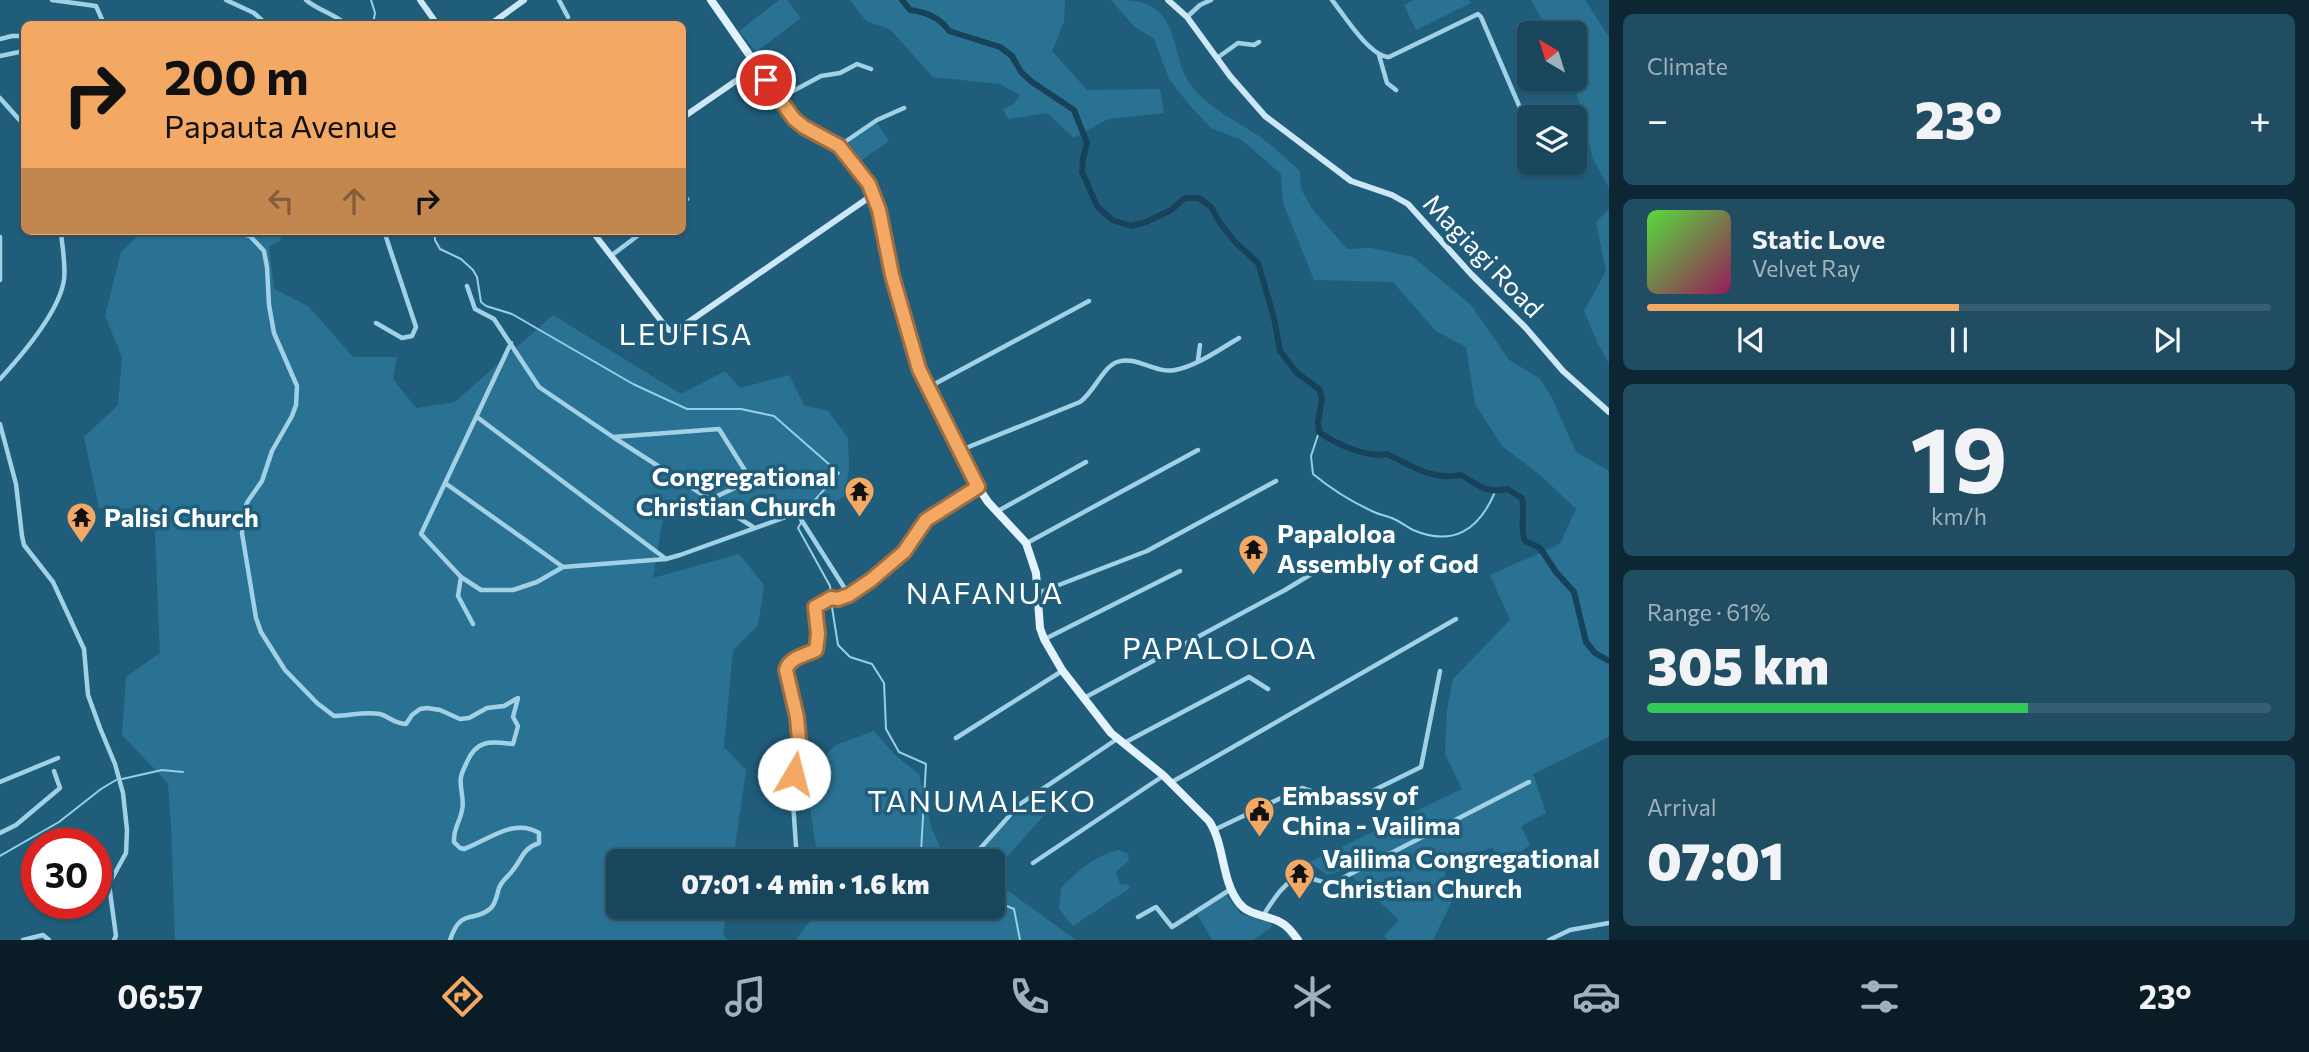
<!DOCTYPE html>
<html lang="en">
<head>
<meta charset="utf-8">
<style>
  body { margin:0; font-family:Commissioner,sans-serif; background:#214d62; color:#f1f3f6; height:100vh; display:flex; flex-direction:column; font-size:26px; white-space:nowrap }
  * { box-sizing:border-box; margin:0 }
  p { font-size:23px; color:#9fb1bb }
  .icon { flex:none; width:38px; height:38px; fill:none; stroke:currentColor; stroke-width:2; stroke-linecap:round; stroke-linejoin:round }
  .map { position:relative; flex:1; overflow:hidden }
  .panel { display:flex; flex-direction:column; gap:14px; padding:14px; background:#0d2633; width:700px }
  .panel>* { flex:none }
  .guide { position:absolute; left:21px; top:21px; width:665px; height:214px; border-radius:10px; box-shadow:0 2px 5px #0004,0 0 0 2px #365e72; background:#f3a863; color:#111; overflow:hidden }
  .needle { width:46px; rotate:322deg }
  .tools { position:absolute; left:1517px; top:21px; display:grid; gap:14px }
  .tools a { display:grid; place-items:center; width:70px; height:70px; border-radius:10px; background:#18465c; box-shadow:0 2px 5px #0004,0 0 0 2px #365e72; font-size:35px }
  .speed { position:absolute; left:21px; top:828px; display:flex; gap:14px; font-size:35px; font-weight:700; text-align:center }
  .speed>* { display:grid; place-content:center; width:91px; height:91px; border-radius:50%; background:#18465c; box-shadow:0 2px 5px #0004,0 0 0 2px #365e72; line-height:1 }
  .speed .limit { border:10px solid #d22; background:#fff; color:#111 }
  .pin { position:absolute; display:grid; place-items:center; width:60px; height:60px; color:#fff; margin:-30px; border:4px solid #fff; border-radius:50%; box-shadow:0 2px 7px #0007 }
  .me { position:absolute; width:77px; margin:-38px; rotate:8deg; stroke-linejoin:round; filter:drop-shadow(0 0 5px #0008) }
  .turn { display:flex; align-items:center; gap:24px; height:147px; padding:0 28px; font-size:32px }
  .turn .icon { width:91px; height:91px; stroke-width:2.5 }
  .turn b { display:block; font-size:49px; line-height:60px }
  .lanes { display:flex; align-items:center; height:66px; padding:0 28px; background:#0003; justify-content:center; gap:35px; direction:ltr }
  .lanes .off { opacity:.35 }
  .big { font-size:52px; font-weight:800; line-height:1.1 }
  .panel .widget { flex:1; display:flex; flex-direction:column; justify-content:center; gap:10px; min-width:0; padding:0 24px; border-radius:10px; background:#214d62 }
  .panel .dial { align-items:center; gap:0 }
  .dial b { font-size:91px; line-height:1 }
  .song { display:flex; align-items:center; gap:21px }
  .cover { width:84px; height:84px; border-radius:10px; background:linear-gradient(135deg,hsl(110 70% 55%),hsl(330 70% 35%)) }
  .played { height:7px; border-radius:4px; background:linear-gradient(90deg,#f3a863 50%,#365e72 50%) }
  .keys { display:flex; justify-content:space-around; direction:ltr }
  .heat { display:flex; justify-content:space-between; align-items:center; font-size:38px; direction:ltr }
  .charge { height:10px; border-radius:5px; background:linear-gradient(90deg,#34c759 61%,#365e72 0) }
  .trip { position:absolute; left:606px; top:849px; width:399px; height:70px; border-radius:10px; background:#18465c; box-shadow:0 2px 5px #0004,0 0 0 2px #365e72; font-weight:800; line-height:70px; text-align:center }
  .menu { display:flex; height:112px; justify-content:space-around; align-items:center; background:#0a1c25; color:#9fb1bb }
  .menu .icon { width:49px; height:49px }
  .menu .on { color:#f3a863 }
  .menu b { font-size:32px; color:#f1f3f6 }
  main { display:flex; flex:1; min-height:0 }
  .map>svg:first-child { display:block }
  .green { fill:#2a7293 }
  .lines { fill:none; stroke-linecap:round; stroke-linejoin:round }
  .stream { stroke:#96cfe7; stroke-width:2 }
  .river { stroke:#16435a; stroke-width:6 }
  .street { stroke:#a2d1e6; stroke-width:4.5 }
  .secondary { stroke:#cce7f5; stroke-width:6 }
  .primary { stroke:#e3f3fd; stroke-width:8 }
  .route-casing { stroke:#9e6d40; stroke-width:18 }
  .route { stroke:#f3a863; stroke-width:12 }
  .labels { text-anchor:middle; stroke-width:7; stroke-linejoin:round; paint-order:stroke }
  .street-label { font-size:26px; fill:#fff; stroke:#205d7b }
  .poi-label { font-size:26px; font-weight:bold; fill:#fff; stroke:#205d7b; text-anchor:start }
  .quarter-label { font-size:30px; letter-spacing:2px; fill:#fff; stroke:#205d7b }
</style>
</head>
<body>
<main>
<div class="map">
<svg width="1609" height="940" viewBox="0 0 1609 940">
  <rect width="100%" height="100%" fill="#205d7b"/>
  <path class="green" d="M779,0H787L801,18L756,52L739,31Z
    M850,0H1065L1064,22L1052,51L1087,90L1160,89L1164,113L1108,119L1074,138L1047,113L1008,119L1003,109L1014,104L1020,95L1000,84L933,77L890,29L866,21Z
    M1111,0C1130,0 1148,0 1161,14C1178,33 1175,63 1190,84C1207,108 1239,122 1263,139C1276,149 1288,160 1300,171L1301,189L1313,210L1347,249L1371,248L1413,257L1471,305L1509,360L1539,378L1551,396L1576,452L1609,471V737L1533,774L1546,813L1521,826L1530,845L1502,865L1492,847L1444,869L1451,903L1433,940H1387L1384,936L1399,920L1345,870L1327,875L1310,862L1462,789L1445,754L1447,710L1453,679L1510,620L1490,575L1560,544L1576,509L1540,475L1502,446L1475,404L1466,347L1436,331L1393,282L1314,280L1283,203L1281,174L1242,140L1211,128L1191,107L1169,79L1154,39L1134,26Z
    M1413,0H1469L1471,3L1416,30L1404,5Z
    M1531,0H1585L1609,37V188L1593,159L1573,79H1575V33H1549Z
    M877,123L889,141L860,161L848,142Z
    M1609,209V363L1598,344L1584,311L1606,271L1596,222Z
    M142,231H275L282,240L269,246L274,289L308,306L353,357H397L393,379L416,408L455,402L553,315L681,394L725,371L740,388L789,375L804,405L828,411L848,438L849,467L845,496L813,515L734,501L664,511L653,578L739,554L764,585L758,625L733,650L724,747L746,770L733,861H618V906L727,907L723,935L728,940H175L171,823L168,783L122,735L126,677L160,653L154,509L99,508L84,437L118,405L122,357L105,316L121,252Z
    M874,731L896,756L919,774L931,827L941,850L958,861H818L805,774L836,745Z
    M1047,791L1056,802L992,873V861H962L1025,807Z
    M1119,850L1128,854L1129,860L1116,872L1120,884L1129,885L1130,888L1073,926L1059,909L1061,888C1077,871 1096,855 1119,850Z
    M992,879L1076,940H796L820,907L992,906Z
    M1226,895L1241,914L1270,923L1273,926L1253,940H1212L1197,914Z"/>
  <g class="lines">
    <path class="stream" d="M371,0L375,13L373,24
      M435,231V240L440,249L461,259L473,270L477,277L481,302L486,306L512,314L633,384L687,409H741L774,416L839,473L814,501L798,528L830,586L831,595
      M1319,432L1311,456L1313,474C1330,488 1354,503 1374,512C1380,515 1388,516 1394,519C1401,522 1407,527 1413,530C1453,547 1479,530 1495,492
      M831,601L838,645L850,657L872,664L884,683L886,729L899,752L926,764L921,852L924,861
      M122,779L162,770L183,772
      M0,856L59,822L101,789L116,780
      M992,900L1014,909L1020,940"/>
    <path class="river" d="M902,0L910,10C926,12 940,17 949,31L1000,47L1012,56L1021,72L1032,82L1074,110L1087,143L1083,158L1082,172L1097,206L1112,220L1131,226L1146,222L1171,210L1185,198H1199L1211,207L1220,223L1236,243L1258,263L1274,318L1280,351L1297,373L1319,389L1322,398L1318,422L1319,432C1336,444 1366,458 1387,454C1413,466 1431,481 1461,475C1479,485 1485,494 1507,489L1522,498C1526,513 1519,527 1525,541L1540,548L1556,572L1574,592L1586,642L1595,653L1609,661"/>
    <path class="street" d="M52,0L96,6L104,24
      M226,0L254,13L266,24
      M306,0C316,9 340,17 345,24
      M559,0L568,17
      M1332,0C1344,15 1369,56 1389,57L1478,14L1481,17L1530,131
      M1187,17L1200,5L1211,0
      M0,39L12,36H24
      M1379,55L1387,83L1396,90
      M0,56L24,51
      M1217,58L1238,43L1254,45L1259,42
      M0,98L24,125
      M780,98L821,76L840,73L857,64L871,69
      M839,146L877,120L904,108
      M1543,163L1548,174
      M682,202L687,199
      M230,231L250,236L264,251L267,267L269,305L274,333L297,386L296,405L292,416L272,451L262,481L248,501L244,510L242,533L256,618L261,632L285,670L317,703L334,716C349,716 364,711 380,714C390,717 393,723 406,724L412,715L420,709L427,708L440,710L460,719L469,718L487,708L504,706L518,698L513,717L518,726L513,744C493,742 477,738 467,762C465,766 462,772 461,777C459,788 465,799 462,810C460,822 453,829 454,842L460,848L464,849C487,841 514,817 539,833V843C523,848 522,859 513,870C509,876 502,880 499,888C497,894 496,903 491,908C473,924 461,907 450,940
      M0,237V280
      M612,255L644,231
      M467,286L475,309L494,319L539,387L613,437L753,527
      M376,323L402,338L412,336L416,327L384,231
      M511,343L421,534L461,577L481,590H513L537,582L563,567L666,559L680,555L797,513L849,595
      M1198,360L1200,345
      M0,379C22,355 59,312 64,280C66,264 62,247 61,231
      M929,387L1089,301
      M477,417L666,559
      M0,424L16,484L22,536L24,545L53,582L84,649L88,695L100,728L115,764L123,793L127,830L126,853L109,884L116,936L114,940
      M613,437L719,429L751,480
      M961,450L1080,402C1094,392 1103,367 1117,362C1136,355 1155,374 1175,370C1197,366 1220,349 1239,338
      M445,483L563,567
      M711,499L775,469
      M998,511L1086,462
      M1027,543L1198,450
      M461,577L458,596L473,624
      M1038,593L1147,551L1276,481
      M1045,639L1180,571
      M1084,698L1285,590L1336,559
      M956,738L1062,671
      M1124,743L1249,677L1268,689
      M0,782L58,758
      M1172,782L1456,619
      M1214,830L1302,788L1343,802H1350L1421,767L1440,671
      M0,833L16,825L60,788L54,771
      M797,861L792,787L798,740L797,717L786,670C789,658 805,655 816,650L818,634L815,607L831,598L838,599L849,595L871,580L904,552L926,520L977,487
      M969,861L1020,804L1117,739
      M1033,863L1163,776
      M1263,916C1271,903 1287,876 1303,877C1312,878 1322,882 1331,884L1529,782
      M1138,917L1156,907L1172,927L1231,889
      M23,940L43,935L49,940
      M1549,940L1570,930L1609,923"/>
    <path class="secondary" d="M420,0L437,24
      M1168,0L1187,17L1230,76L1265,116L1351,181L1392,195L1408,204L1471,274L1525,327L1563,371L1609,412
      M491,24L524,0
      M682,118L756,67
      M592,231L665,326L669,330H677L874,194"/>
    <path class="primary" d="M711,0L794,119L804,127L839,146L869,184L879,210L892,275L919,369L978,487L988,502L1026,543L1036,573L1040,628L1044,639L1062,670L1111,733L1163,775L1209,821C1225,845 1221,880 1239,903C1248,915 1265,915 1278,921C1287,925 1292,932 1298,940"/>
  </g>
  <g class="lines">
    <defs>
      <path id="route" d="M766,80L794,119L804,127L839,146L869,184L879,210L892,275L919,369L978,487L926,520L904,552L871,580L849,595L838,599L831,598L815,607L818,634L816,650C805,655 789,658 786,670L797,717L799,740L794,774"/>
    </defs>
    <use href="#route" class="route-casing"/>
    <use href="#route" class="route"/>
  </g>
  <defs>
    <symbol id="temple-pin" viewBox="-11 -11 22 30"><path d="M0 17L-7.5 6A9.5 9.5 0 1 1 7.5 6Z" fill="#f3a863" stroke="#205d7b"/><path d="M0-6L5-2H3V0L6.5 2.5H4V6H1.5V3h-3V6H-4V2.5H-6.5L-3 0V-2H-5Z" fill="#111"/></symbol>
    <symbol id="civic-pin" viewBox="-11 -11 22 30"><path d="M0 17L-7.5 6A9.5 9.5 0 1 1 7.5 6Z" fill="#f3a863" stroke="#205d7b"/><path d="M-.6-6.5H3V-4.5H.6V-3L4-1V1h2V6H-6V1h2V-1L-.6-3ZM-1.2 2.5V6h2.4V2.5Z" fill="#111"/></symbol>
  </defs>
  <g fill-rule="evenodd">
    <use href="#temple-pin" x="842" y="474" width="35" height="47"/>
    <use href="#temple-pin" x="64" y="500" width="35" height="47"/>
    <use href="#temple-pin" x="1236" y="532" width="35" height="47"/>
    <use href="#civic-pin" x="1242" y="794" width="35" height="47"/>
    <use href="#temple-pin" x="1282" y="856" width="35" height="47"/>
  </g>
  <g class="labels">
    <g class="street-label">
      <text transform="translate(1483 256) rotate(46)" y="9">Magiagi Road</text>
    </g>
    <g class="poi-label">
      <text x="836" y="486" text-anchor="end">Congregational<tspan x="836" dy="30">Christian Church</tspan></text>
      <text x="104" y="527">Palisi Church</text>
      <text x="1277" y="543">Papaloloa<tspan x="1277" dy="30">Assembly of God</tspan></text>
      <text x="1282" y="805">Embassy of<tspan x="1282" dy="30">China - Vailima</tspan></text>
      <text x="1322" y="868">Vailima Congregational<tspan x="1322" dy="30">Christian Church</tspan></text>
    </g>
    <g class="quarter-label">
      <text x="686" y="345">LEUFISA</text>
      <text x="985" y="604">NAFANUA</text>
      <text x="1220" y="659">PAPALOLOA</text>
      <text x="982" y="812">TANUMALEKO</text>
    </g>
  </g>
</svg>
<div class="tools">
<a><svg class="needle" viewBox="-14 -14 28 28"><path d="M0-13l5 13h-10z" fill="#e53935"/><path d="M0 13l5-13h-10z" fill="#9fb1bb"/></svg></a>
<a><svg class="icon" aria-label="layers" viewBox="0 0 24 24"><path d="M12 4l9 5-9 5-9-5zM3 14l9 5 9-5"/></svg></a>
</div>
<div class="speed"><div class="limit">30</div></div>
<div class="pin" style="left:766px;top:80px;background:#d93025"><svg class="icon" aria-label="arrive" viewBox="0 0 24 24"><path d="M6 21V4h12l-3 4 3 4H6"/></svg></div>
<svg class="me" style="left:794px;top:774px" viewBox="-20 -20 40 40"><circle r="19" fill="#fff"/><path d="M0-13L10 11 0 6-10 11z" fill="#f3a863"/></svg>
<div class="trip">07:01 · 4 min · 1.6 km</div>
<div class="guide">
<div class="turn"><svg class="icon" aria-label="right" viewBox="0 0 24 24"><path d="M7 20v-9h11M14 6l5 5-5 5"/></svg><div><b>200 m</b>Papauta Avenue</div></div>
<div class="lanes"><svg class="icon off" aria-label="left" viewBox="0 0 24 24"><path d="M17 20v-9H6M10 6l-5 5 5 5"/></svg><svg class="icon off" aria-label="ahead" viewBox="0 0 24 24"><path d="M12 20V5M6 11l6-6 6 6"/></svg><svg class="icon" aria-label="right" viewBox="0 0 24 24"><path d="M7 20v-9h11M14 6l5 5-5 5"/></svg></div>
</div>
</div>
<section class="panel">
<div class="widget"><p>Climate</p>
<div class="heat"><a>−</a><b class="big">23°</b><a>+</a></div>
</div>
<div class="widget">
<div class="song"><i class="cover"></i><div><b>Static Love</b><p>Velvet Ray</p></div></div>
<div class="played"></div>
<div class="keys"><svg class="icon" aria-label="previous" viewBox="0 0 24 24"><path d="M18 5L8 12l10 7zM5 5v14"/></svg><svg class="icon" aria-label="pause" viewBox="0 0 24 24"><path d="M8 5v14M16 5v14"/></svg><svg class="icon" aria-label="next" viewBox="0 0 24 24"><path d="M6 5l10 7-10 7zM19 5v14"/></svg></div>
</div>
<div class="widget dial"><b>19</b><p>km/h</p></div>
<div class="widget"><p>Range · 61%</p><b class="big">305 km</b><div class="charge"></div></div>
<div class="widget"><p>Arrival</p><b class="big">07:01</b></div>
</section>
</main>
<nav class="menu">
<b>06:57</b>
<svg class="icon on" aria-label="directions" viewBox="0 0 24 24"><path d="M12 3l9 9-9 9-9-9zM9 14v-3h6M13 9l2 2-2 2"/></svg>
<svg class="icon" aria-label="music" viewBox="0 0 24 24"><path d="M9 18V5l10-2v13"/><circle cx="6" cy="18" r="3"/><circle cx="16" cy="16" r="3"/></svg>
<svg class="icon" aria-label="phone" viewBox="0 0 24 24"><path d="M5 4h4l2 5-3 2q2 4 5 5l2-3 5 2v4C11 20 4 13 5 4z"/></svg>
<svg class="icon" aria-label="climate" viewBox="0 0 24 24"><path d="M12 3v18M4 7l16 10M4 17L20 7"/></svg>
<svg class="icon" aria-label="car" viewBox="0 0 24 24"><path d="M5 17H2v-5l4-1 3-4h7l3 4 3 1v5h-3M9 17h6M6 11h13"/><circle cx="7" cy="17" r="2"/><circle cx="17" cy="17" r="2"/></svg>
<svg class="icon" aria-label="filters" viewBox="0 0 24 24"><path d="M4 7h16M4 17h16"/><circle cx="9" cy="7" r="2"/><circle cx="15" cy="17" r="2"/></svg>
<b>23°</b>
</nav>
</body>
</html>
